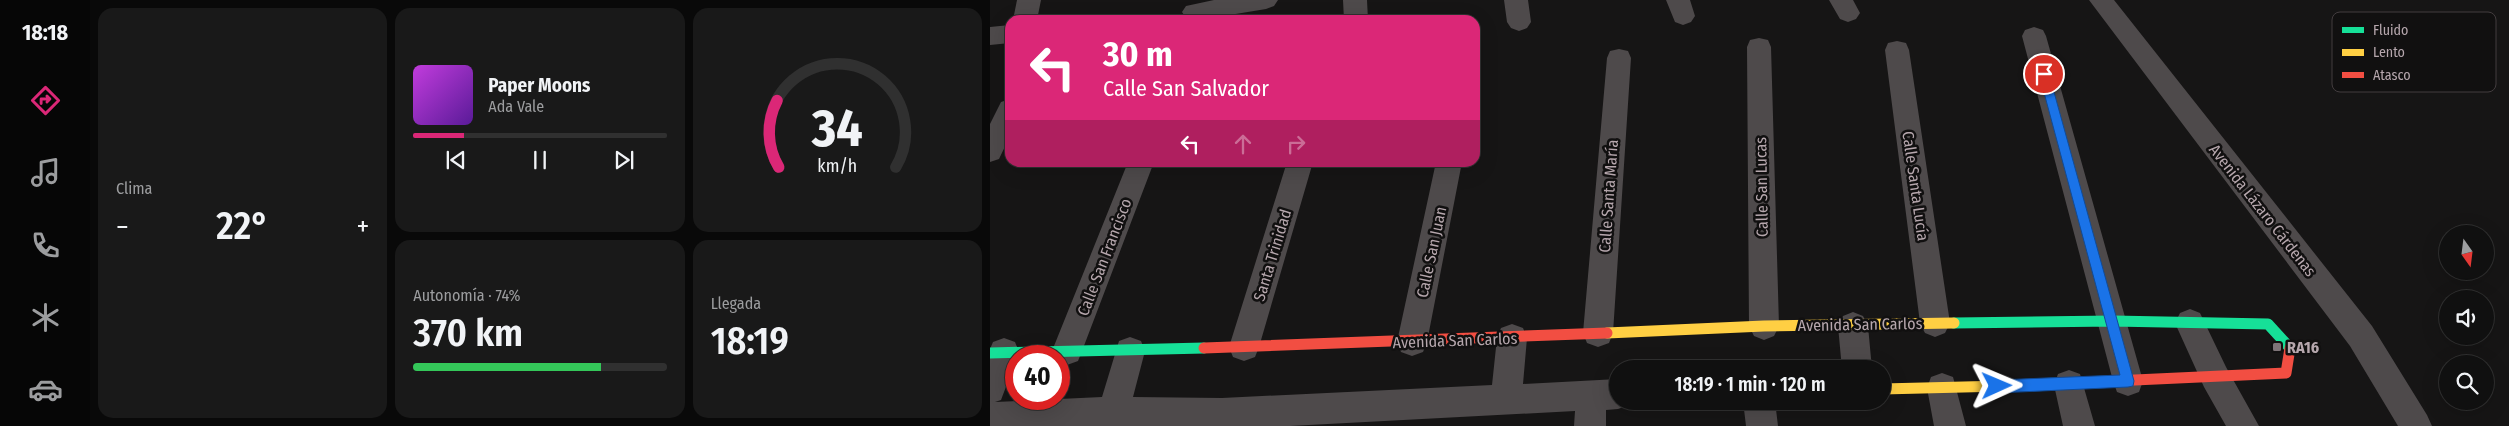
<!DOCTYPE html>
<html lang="es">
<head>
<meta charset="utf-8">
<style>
  body { margin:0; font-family:"Fira Sans Condensed",sans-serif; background:#191919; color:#f1f3f6; height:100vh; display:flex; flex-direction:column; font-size:19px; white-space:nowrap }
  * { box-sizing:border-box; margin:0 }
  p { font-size:16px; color:#9c9d9f }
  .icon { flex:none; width:28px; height:28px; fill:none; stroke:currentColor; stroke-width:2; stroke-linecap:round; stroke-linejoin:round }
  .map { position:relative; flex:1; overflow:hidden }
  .sheet { display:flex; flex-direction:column; gap:8px; padding:8px; background:#090909; width:900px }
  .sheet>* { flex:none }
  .guide { position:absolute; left:15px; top:15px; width:475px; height:152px; border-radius:15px; box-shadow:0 5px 20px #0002,0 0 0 1px #303030; background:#db2777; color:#fff; overflow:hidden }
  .needle { width:32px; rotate:166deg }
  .tools { position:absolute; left:1449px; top:225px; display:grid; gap:10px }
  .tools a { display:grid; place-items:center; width:55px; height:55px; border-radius:50%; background:#101010; box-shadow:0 5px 20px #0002,0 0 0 1px #303030; font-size:25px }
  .speed { position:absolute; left:15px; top:345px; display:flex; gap:10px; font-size:25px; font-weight:700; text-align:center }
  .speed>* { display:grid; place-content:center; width:65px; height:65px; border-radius:50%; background:#101010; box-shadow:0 5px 20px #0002,0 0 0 1px #303030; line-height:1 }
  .speed .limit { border:8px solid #d22; background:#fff; color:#111 }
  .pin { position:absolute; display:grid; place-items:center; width:42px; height:42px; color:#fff; margin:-21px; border:2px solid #fff; border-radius:50%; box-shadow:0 1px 5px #0007 }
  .me { position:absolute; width:55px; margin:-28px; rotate:89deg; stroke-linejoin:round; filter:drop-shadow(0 0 4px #0008) }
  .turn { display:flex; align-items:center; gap:18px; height:105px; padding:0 15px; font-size:22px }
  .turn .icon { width:65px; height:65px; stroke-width:2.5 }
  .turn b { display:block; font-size:35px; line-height:42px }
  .lanes { display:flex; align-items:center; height:48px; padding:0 15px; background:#0003; justify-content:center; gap:25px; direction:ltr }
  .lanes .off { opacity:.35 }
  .big { font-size:38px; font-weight:600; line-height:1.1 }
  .sheet .widget { flex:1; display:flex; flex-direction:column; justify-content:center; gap:8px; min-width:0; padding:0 18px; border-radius:15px; background:#191919 }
  .sheet .dial { align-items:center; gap:0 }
  .dial svg { height:130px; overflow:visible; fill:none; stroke:#303030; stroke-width:7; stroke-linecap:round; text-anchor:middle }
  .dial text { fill:#f1f3f6; stroke:none }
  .song { display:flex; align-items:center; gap:15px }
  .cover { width:60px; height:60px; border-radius:8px; background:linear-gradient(135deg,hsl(290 70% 55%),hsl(270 70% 35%)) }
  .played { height:5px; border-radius:2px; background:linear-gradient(90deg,#db2777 20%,#303030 20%) }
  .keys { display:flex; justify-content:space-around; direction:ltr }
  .heat { display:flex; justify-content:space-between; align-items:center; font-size:28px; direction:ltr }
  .charge { height:8px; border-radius:4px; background:linear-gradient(90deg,#34c759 74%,#303030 0) }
  .sheet .tiles { flex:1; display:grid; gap:8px; grid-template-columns:repeat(3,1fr) }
  .widget:first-child { grid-row:span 2 }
  .trip { position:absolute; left:619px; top:360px; width:282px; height:50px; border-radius:25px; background:#101010; box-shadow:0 5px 20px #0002,0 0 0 1px #303030; font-weight:600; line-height:50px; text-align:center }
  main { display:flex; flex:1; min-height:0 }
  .dock { display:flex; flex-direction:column; width:90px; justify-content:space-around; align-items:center; background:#060606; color:#9c9d9f }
  .dock .icon { width:35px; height:35px }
  .dock .current { color:#db2777 }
  .dock b { font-size:22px; color:#f1f3f6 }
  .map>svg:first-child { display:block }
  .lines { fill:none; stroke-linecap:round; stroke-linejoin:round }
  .street { fill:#4e4a4b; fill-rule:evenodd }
  .fast { stroke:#16e098; stroke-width:11 }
  .slow { stroke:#ffcf43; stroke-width:11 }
  .jam { stroke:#f24e42; stroke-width:11 }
  .route { fill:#1a73e8; stroke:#114b97 }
  .poi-dot { fill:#7e7478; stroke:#111010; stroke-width:2 }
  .labels { text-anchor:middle; stroke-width:5; stroke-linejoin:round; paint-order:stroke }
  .street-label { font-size:16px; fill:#b6a7ad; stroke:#111010 }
  .poi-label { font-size:16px; font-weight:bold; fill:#b6a7ad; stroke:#111010; text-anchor:start }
  .key { fill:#111010; stroke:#433d3f; stroke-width:1 }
  .key-label { font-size:14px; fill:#b6a7ad }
</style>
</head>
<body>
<main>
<nav class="dock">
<b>18:18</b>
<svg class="icon current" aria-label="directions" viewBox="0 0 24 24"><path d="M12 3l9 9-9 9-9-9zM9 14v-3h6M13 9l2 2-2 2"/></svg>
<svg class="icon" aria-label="music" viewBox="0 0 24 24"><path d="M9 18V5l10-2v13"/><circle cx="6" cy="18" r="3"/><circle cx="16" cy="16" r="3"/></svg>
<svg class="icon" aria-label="phone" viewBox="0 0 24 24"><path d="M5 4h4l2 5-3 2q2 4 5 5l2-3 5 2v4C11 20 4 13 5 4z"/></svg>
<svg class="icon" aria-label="climate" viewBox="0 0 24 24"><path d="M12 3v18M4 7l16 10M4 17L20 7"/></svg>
<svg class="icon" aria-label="car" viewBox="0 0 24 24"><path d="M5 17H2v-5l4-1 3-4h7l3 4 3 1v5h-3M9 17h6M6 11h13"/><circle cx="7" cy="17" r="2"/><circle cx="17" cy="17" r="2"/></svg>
</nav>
<section class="sheet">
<div class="tiles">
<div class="widget"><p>Clima</p>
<div class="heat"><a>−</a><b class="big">22°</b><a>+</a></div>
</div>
<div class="widget">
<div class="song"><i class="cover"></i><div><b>Paper Moons</b><p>Ada Vale</p></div></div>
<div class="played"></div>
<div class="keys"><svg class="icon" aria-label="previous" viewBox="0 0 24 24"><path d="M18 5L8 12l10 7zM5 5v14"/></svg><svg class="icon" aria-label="pause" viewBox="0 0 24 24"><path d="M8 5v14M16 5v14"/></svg><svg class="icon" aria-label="next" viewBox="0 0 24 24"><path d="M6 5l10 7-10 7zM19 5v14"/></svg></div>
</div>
<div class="widget dial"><svg viewBox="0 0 100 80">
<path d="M14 69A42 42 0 1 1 86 69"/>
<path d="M14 69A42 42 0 0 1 13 28" stroke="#db2777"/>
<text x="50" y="56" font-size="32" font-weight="700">34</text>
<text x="50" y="72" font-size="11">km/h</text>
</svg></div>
<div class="widget"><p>Autonomía · 74%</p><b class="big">370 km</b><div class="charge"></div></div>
<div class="widget"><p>Llegada</p><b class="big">18:19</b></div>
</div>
</section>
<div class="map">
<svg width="1519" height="426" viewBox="0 0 1519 426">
  <rect width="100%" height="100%" fill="#161515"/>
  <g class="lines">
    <path class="street" d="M27,0H51L47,20H23Z
      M224,0H288L284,6L276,9L209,20L196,18L192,12L196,6Z
      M353,0H377L378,20H354Z
      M514,0H538L541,22L537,28L529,31L521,28L517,22Z
      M676,0H700L705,16L701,22L693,25L685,22Z
      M839,0H863L870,13L866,19L858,22L850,19Z
      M1099,0H1124L1382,326L1437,415L1442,426H1408L1360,346Z
      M20,25V43L0,45V27Z
      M1044,27L1053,30L1056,36L1153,381L1149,392L1138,396L1127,392L1123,381L1032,36L1035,30Z
      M769,38L778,40L781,47L789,326L784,336L774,340L764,336L759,326L757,47L760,40Z
      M907,41L916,43L919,50L960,323L955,333L945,337L935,333L930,323L895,50L898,43Z
      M629,49L638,51L641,58L623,333L619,343L608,347L597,343L593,333L617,58L620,51Z
      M20,99V136L9,159L0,162V124L11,102Z
      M138,162H164L92,351L88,361L77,365L69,362V356H64L62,351Z
      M297,162H323L269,347L265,357L254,361L243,357L239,347Z
      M446,162H472L437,342L433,352L422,356L411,352L407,342Z
      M1200,309L1210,313L1236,367L1269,426H1236L1214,387L1185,323L1190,313Z
      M863,312L873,316L878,326L882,369H852L848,326L853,316Z
      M522,324L533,328L537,338L533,384L628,379V401H640L639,405L628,409L616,410V426H584L585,411L300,426H0V349L3,342L14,338L25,342L29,352L11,400L5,402L112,397L129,341L140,337L151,341L155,351L143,397L232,398L502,385L507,338L511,328Z
      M1079,370L1090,374L1105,426H1073L1064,385L1068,374Z
      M952,373L963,377L976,426H944L937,388L941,377Z
      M753,401H785L788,426H756Z"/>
    <path class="fast" d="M964,323L1123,321L1278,324L1300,348
      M0,353L214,348"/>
    <path class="slow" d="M617,333L774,326L964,323
      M892,389L1014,386"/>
    <path class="jam" d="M214,348L617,333
      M1014,386L1296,373L1300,348"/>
  </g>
  <path class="route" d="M1054,70L1059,74L1144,381L1143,386L1138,387L1007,393L1002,391L1000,386L1002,382L1007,380L1130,375L1049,74Z"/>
  <rect class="poi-dot" x="1282" y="342" width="10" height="10" rx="2.5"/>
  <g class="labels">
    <g class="street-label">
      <text transform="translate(926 186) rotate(82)" y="6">Calle Santa Lucía</text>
      <text transform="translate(771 187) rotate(-91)" y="6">Calle San Lucas</text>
      <text transform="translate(618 196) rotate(-86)" y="6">Calle Santa María</text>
      <text transform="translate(1273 210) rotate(52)" y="6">Avenida Lázaro Cárdenas</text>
      <text transform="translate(441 252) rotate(-78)" y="6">Calle San Juan</text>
      <text transform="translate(282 255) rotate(-73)" y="6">Santa Trinidad</text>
      <text transform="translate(114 257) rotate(-69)" y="6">Calle San Francisco</text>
      <text transform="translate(870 324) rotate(-1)" y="6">Avenida San Carlos</text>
      <text transform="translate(465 340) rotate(-2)" y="6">Avenida San Carlos</text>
    </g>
    <g class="poi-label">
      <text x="1297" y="353">RA16</text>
    </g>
  </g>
  <rect x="1342" y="12" width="164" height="80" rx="8" class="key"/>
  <rect x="1352" y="27" width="22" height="6" fill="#16e098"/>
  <rect x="1352" y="49" width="22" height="7" fill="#ffcf43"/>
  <rect x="1352" y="72" width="22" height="6" fill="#f24e42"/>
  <g class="key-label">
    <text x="1383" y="35">Fluido</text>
    <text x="1383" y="57">Lento</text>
    <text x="1383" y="80">Atasco</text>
  </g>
</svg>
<div class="tools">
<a><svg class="needle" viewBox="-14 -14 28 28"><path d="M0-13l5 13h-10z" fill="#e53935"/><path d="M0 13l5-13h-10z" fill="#9c9d9f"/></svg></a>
<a><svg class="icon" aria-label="sound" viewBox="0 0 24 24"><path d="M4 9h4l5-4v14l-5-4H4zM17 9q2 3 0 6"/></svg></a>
<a><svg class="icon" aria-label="search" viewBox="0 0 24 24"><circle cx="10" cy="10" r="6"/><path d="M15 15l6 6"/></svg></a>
</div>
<div class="speed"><div class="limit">40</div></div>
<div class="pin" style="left:1054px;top:74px;background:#d93025"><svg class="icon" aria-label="arrive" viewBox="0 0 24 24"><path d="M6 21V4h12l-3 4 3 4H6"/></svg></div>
<svg class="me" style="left:1007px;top:386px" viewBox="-20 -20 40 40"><path d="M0-17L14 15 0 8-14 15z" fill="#1a73e8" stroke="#fff" stroke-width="4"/></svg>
<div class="trip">18:19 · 1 min · 120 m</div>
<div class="guide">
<div class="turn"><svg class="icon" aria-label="left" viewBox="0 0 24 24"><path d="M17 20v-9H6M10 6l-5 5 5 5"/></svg><div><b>30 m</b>Calle San Salvador</div></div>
<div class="lanes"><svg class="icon" aria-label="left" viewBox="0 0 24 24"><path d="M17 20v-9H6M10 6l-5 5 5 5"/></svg><svg class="icon off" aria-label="ahead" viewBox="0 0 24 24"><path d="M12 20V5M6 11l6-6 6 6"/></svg><svg class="icon off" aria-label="right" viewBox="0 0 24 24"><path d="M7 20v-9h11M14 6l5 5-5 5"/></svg></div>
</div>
</div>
</main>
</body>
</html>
